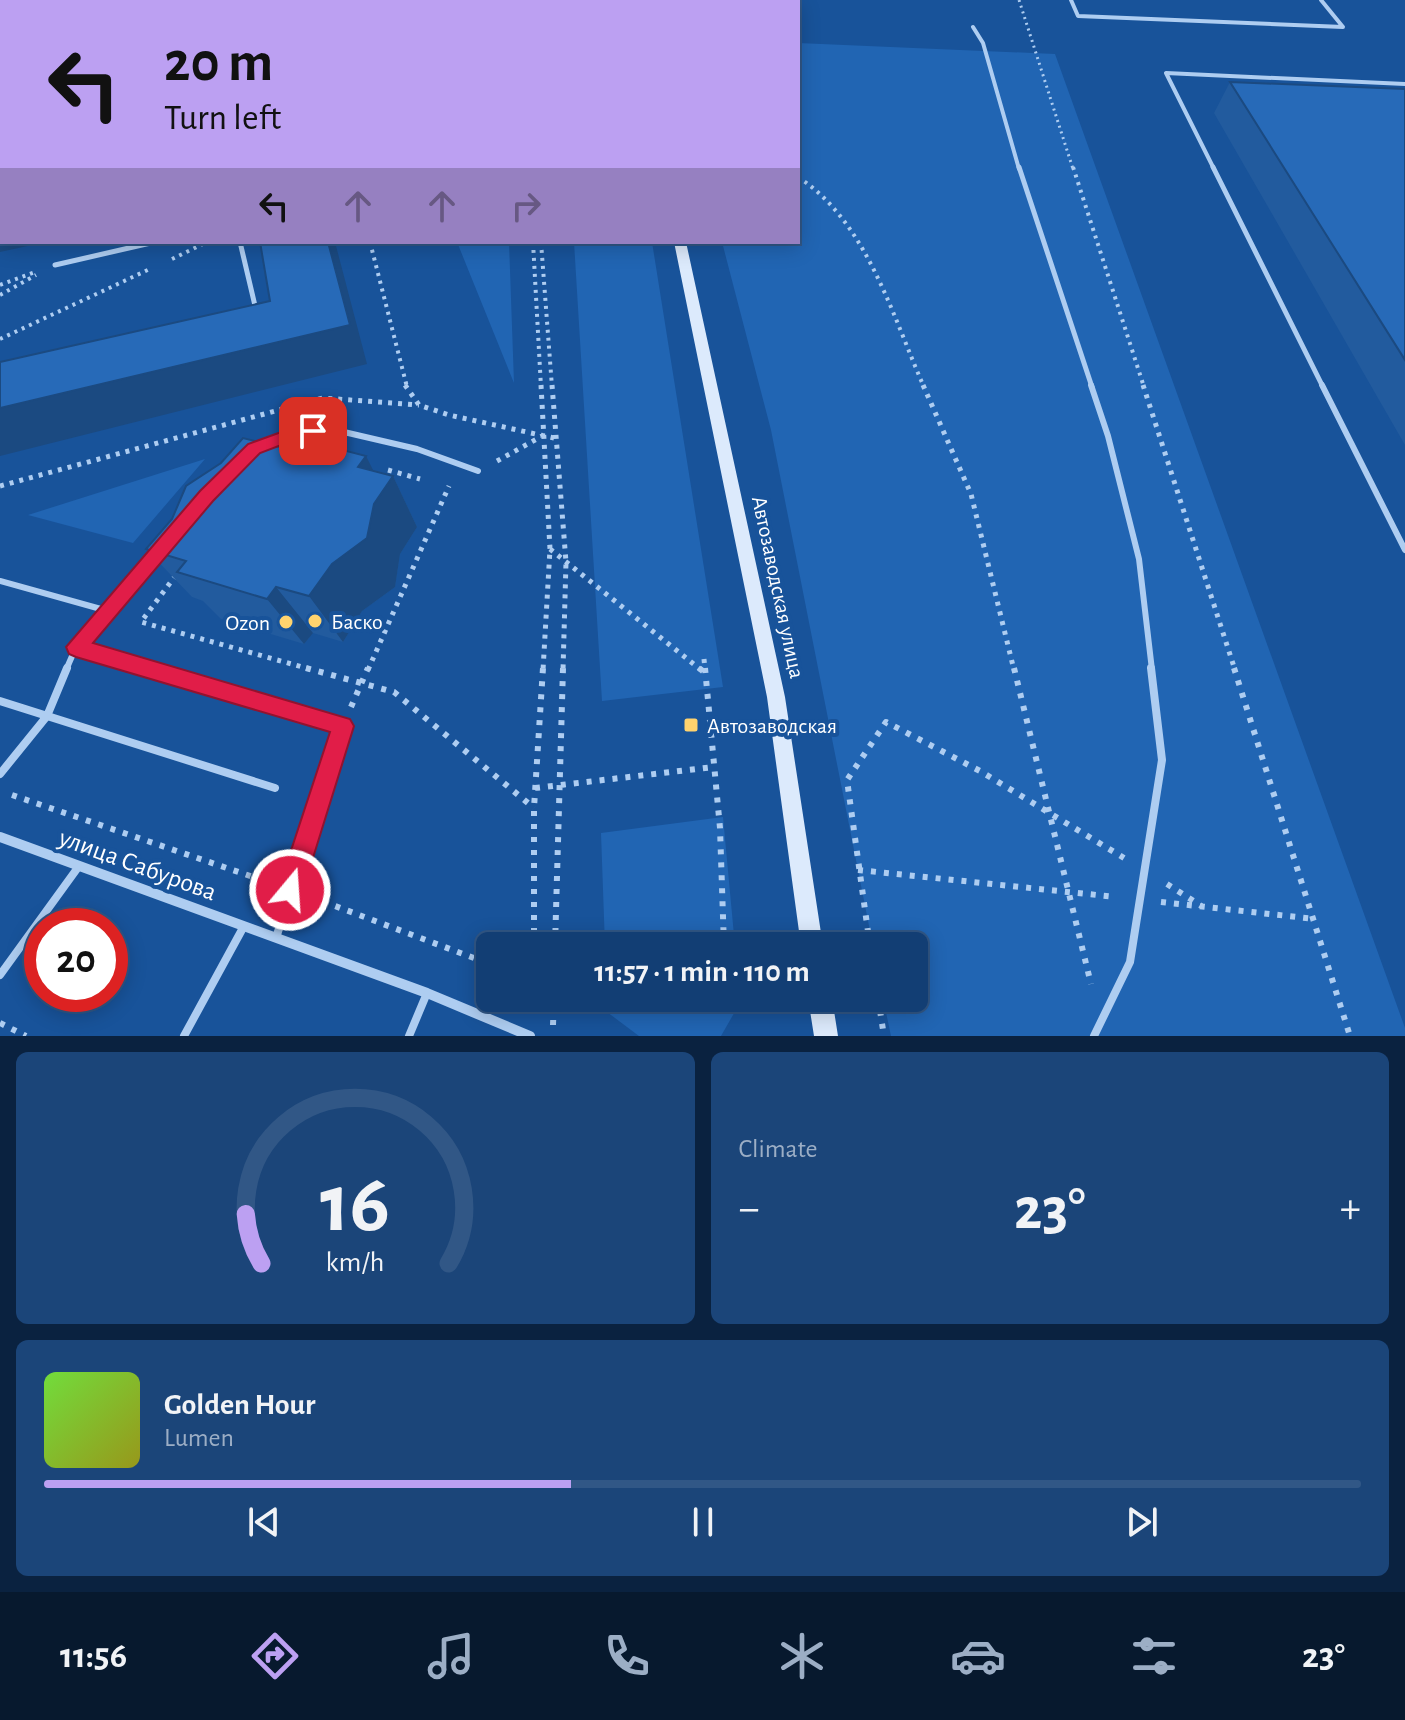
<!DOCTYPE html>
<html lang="en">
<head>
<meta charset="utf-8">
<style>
  body { margin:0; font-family:"Alegreya Sans",sans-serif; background:#1b4579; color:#f1f3f6; height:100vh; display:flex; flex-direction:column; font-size:30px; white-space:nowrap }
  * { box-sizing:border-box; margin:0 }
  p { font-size:26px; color:#9caec5 }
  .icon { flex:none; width:44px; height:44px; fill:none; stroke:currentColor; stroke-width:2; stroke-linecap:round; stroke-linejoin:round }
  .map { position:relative; height:1036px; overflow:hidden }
  .drawer { display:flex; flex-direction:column; gap:16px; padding:16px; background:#0a2240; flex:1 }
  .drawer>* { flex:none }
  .banner { position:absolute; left:0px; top:0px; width:800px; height:244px; box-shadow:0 4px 20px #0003,0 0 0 2px #315786; background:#bca0f2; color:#111; overflow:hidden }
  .speed { position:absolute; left:24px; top:908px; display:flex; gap:16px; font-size:40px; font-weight:700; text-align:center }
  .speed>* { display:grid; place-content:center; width:104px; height:104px; border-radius:50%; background:#123e74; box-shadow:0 4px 20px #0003,0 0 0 2px #315786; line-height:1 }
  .speed .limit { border:12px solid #d22; background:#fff; color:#111 }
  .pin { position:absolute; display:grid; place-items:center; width:68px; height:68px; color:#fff; margin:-34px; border-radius:16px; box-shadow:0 4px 12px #0006 }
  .me { position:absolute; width:88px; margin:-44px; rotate:18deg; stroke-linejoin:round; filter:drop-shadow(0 0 6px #0008) }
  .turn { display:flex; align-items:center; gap:28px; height:168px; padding:0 32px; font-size:36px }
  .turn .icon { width:104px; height:104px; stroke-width:2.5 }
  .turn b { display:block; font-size:56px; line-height:68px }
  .lanes { display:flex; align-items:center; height:76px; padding:0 32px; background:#0003; justify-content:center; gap:40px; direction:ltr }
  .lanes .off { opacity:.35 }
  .big { font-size:60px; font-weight:700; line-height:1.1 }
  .drawer .tile { flex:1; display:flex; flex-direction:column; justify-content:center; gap:12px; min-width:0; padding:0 28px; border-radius:12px; background:#1b4579 }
  .drawer .dial { align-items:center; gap:0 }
  .dial svg { height:208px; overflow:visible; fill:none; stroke:#315786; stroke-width:7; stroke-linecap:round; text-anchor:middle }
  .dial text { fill:#f1f3f6; stroke:none }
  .song { display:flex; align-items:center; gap:24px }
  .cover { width:96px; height:96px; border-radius:12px; background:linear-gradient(135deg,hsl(100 70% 55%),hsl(60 70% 35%)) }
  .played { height:8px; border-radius:4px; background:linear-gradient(90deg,#bca0f2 40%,#315786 40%) }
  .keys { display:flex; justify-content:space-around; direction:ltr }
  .heat { display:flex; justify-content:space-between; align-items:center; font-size:44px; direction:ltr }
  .drawer .tiles { flex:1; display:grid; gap:16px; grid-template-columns:1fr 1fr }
  .tile:last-child { grid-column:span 2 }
  .trip { position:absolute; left:476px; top:932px; width:452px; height:80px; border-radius:12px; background:#123e74; box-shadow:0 4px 20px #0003,0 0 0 2px #315786; font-weight:700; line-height:80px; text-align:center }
  .menu { display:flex; height:128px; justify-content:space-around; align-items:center; background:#07192e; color:#9caec5 }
  .menu .icon { width:56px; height:56px }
  .menu .current { color:#bca0f2 }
  .menu b { font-size:36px; color:#f1f3f6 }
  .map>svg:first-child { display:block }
  .green { fill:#2165b3 }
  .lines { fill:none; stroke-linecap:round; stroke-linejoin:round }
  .path-far3 { stroke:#aecdf1; stroke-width:3; stroke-dasharray:2 4; stroke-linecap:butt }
  .path-far2 { stroke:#aecdf1; stroke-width:4; stroke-dasharray:3 5; stroke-linecap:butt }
  .path-far1 { stroke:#aecdf1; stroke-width:5; stroke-dasharray:4 6; stroke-linecap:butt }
  .path { stroke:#aecdf1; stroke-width:6; stroke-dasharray:5 8; stroke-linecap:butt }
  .service-far3 { stroke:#aecdf1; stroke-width:4 }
  .service-far2 { stroke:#aecdf1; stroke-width:5 }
  .service-far1 { stroke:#aecdf1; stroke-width:6 }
  .service { stroke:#aecdf1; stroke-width:8 }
  .minor { stroke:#aecdf1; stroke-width:10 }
  .secondary { fill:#dceafc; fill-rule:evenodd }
  .wall { fill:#225b9e }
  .shaded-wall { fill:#1b4a81 }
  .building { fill:#276ab8; stroke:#1b4a81; stroke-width:2 }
  .route { fill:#e11d48; stroke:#92132f; stroke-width:2 }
  .poi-dot { fill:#ffd36e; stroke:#18539a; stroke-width:3 }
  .labels { text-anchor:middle; stroke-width:8; stroke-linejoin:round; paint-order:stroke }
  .street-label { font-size:22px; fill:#fff; stroke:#18539a }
  .poi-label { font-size:22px; fill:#fff; stroke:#18539a; text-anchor:start }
  .near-street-label { font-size:26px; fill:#fff; stroke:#18539a }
</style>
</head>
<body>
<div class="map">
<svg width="1405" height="1036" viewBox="0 0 1405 1036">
  <rect width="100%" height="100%" fill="#18539a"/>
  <path class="green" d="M798,43L1055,54L1405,1028V1036H891L883,998H914V946H873L771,430L722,242H798Z
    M457,242H509L514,383Z
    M574,242H652L723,687L602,701Z
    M205,459L133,543L28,515Z
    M723,817L735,946H605L601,833Z
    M606,998H740L741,1001L721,1036H639L607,1012Z"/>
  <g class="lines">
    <path class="path-far3" d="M1019,0L1073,169"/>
    <path class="path-far2" d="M1073,167L1144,387
      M798,177C867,222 892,315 924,387
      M370,242L407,387
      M533,242L541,387
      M541,242L552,387
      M172,259L207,242
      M0,285L35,272
      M0,295L36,275
      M0,339L152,268"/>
    <path class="path-far1" d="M405,385L419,405L449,415L554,438
      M541,385L550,549L543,670
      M552,385L566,562L563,670
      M923,385L971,494L1014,670
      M1143,385L1235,670
      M497,461L544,435
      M388,470L420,479
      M0,486L323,398L419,405
      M550,549L701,670
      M176,575L141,622L313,670
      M704,659L705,670
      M368,670L449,486"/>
    <path class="path" d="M306,668L394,692L534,808
      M699,668L704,672
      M705,668L720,828L724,946
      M1014,668L1091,984
      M1234,668L1350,1036
      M351,707L368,668
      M535,788L714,767
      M12,795L268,882
      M858,870L1116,897
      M1167,884L1203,907
      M311,897L490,964
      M1161,902L1315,919
      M534,946V808L543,668
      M555,946L563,668
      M870,946L847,780L886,722L980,771L1124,858
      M534,998V1011
      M589,998L652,1008L674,998
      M878,998L884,1036
      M0,1023L26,1036
      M553,1025L554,998"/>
    <path class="service-far3" d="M1071,0L1078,16L1343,27L1321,0
      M973,27L983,43L1019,169
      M1214,169L1166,73L1405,84"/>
    <path class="service-far2" d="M1019,167L1092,387
      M1213,167L1323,387
      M240,242L256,310
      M55,265L155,242"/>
    <path class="service-far1" d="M1091,385L1108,436L1139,559L1152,670
      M1322,385L1405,550
      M262,446L295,433L331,429L417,449L478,471
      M0,581L108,611
      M66,670L76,647
      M153,670L76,647L157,553"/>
    <path class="service" d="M146,668L343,726L276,938
      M0,701L275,788
      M0,774L47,716L67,668
      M0,975L79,866
      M184,1036L244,926
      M409,1036L427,993
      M1094,1036L1130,962L1162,760L1151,668"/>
    <path class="minor" d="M0,837L427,993L530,1036"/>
    <path class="secondary" d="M584,0H592L593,2H585Z
      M674,242H686L785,697L823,946H801L767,697Z
      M808,998H832L838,1036H814Z"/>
  </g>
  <path class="wall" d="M1230,82L1405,89V445L1214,113Z
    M374,472L393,476L417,527L400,554L395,587L362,611L343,642L313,633L304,644L221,619L203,601L192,597L146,549Z"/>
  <path class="shaded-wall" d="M0,206H2V242H46L0,252Z
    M328,242H335L367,364L0,456V408L350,325Z
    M366,456L383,490L393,476L417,527L400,554L395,587L362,611L343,642L309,596L358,467Z
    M276,587L313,633L304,644L267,599Z"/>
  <path class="building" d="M11,0H119V2H11Z
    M222,0H341L342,2H223Z
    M1230,82L1405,89V360Z
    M2,174V206H0V175Z
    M260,242H328L350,325L0,408V362L270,301Z
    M289,436L366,456L358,467L393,476L374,504L367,538L332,564L309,596L276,587L267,599L177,572L186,561L146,549L172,519L186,486L221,463L243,438L280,447Z"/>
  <path class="route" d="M313,425L321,431L319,436L297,439L260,453L213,501L93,643L350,719L354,726L303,890L299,898L290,902L282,898L278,890L330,732L76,657L69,654L66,647L200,491L248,444L295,427Z"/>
  <g class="poi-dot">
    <circle cx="315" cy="621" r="8"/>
    <circle cx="286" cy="622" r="8"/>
    <rect x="683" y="717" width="16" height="16" rx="4"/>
  </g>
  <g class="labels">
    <g class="street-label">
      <text transform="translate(779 587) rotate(78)" y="8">Автозаводская улица</text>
    </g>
    <g class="poi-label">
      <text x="331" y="629">Баско</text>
      <text x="270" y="630" text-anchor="end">Ozon</text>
      <text x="707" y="733">Автозаводская</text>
    </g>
    <g class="near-street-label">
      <text transform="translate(138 864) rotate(20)" y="9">улица Сабурова</text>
    </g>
  </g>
</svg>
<div class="speed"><div class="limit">20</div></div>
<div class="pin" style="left:313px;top:431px;background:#d93025"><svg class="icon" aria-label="arrive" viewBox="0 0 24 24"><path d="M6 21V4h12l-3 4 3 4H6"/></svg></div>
<svg class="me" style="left:290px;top:890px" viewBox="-20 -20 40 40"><circle r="17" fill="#e11d48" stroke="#fff" stroke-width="3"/><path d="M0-11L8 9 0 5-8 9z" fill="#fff"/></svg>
<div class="trip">11:57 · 1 min · 110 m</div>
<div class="banner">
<div class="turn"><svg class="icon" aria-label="left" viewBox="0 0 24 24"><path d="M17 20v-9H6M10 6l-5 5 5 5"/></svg><div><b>20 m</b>Turn left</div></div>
<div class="lanes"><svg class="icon" aria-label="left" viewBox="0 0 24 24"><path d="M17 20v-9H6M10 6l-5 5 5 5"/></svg><svg class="icon off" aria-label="ahead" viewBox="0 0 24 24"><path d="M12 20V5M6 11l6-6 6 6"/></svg><svg class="icon off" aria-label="ahead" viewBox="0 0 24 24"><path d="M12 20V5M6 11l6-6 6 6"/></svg><svg class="icon off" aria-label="right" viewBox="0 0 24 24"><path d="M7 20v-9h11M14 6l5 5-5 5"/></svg></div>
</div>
</div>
<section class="drawer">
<div class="tiles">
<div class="tile dial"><svg viewBox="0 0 100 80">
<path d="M14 69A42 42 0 1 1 86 69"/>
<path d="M14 69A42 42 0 0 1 8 50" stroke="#bca0f2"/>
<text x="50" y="56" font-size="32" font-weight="700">16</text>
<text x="50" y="72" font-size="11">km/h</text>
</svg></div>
<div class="tile"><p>Climate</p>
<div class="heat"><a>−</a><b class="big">23°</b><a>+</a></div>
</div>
<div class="tile">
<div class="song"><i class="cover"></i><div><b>Golden Hour</b><p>Lumen</p></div></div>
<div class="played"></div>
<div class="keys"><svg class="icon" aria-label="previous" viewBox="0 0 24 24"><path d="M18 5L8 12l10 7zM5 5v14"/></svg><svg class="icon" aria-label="pause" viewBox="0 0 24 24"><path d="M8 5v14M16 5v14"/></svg><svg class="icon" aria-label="next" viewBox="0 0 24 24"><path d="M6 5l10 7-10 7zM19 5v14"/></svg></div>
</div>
</div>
</section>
<nav class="menu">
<b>11:56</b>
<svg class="icon current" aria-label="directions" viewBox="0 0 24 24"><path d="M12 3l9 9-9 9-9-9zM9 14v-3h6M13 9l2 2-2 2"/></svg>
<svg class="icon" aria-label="music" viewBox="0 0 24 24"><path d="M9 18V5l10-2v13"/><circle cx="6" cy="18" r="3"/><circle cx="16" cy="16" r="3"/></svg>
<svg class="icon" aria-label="phone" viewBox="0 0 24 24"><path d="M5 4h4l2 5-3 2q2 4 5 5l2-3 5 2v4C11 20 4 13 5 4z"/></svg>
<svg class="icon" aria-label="climate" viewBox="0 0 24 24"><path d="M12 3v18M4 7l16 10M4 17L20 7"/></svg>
<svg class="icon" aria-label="car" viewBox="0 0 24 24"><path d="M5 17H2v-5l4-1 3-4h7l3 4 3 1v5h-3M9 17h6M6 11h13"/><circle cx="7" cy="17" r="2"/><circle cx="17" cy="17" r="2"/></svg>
<svg class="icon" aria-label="filters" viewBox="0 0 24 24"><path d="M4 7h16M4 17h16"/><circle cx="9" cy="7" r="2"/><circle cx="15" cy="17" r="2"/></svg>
<b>23°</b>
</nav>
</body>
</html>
